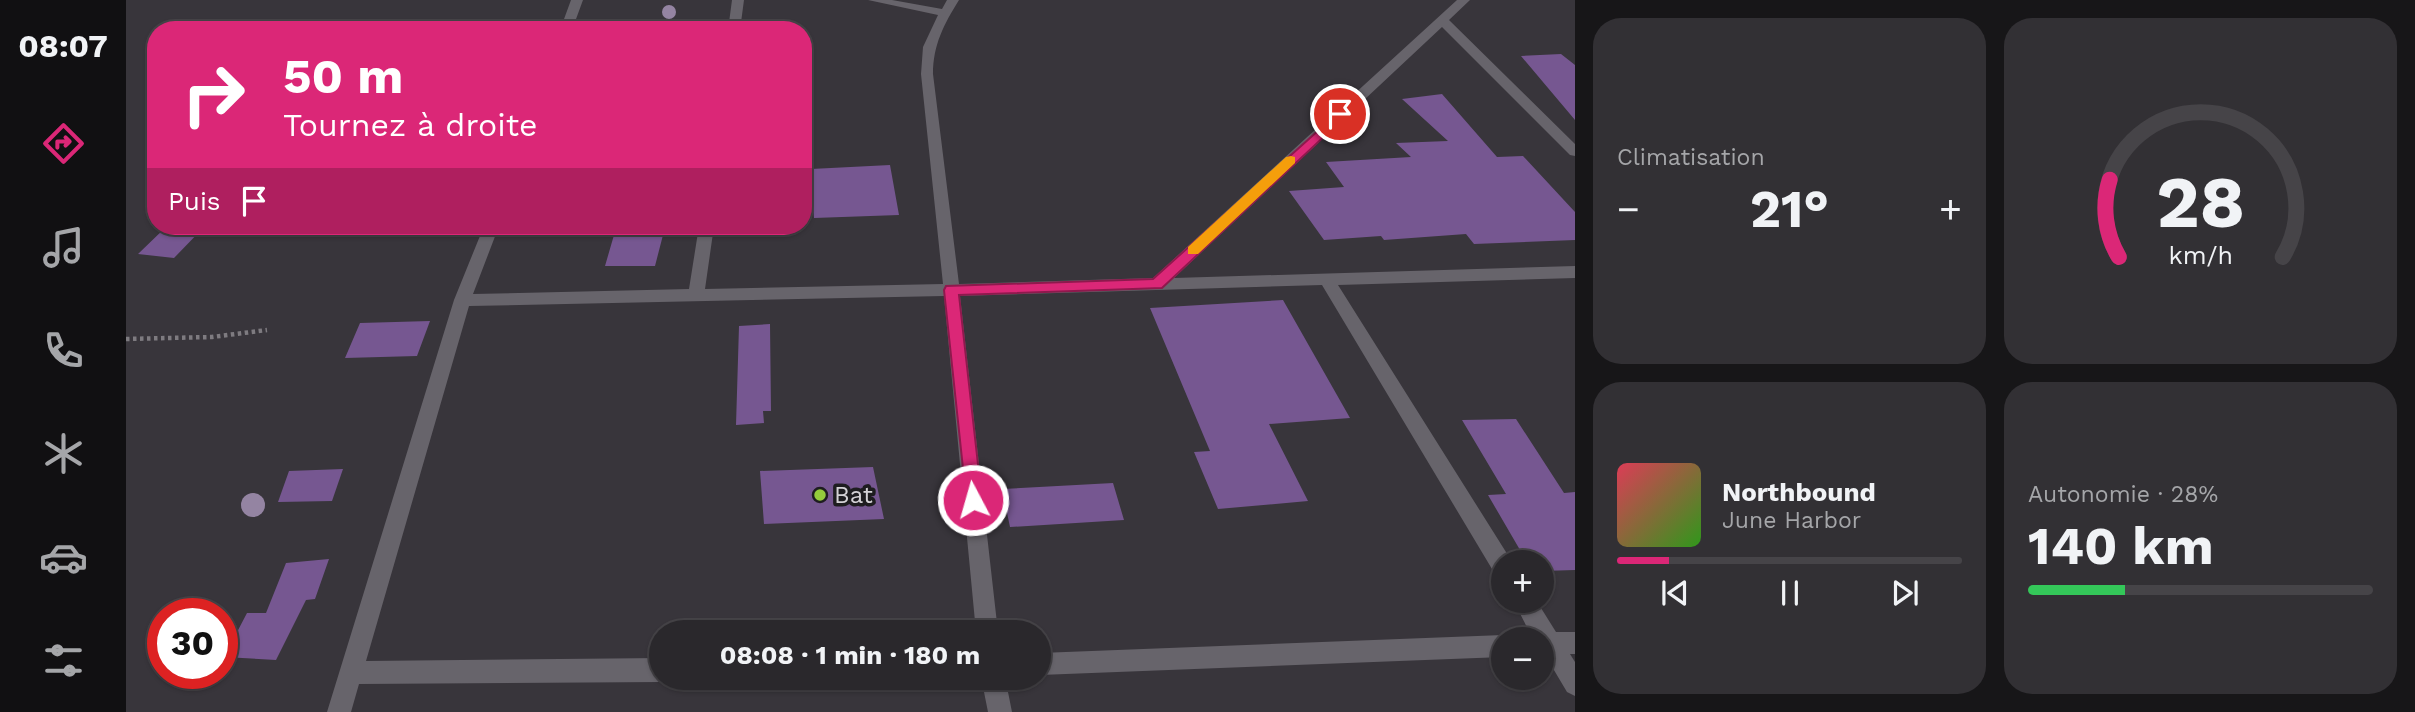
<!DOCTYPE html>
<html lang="fr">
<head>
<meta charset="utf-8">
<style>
  body { margin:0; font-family:"Work Sans",sans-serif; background:#323034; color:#f1f3f6; height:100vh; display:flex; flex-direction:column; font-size:26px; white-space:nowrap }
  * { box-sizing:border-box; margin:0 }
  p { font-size:23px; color:#a5a6a9 }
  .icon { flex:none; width:38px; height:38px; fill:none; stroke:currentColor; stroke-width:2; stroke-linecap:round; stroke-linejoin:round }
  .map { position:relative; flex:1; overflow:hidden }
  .details { display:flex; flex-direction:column; gap:18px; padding:18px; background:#171618; width:840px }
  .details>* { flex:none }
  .banner { position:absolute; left:21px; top:21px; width:665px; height:214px; border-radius:28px; box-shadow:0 2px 5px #0004,0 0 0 2px #464448; background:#db2777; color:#fff; overflow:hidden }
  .tools { position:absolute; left:1365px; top:550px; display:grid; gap:14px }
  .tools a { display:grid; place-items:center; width:63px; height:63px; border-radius:50%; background:#2a282c; box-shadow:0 2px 5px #0004,0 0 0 2px #464448; font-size:35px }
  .speed { position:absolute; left:21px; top:598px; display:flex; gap:14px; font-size:35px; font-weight:700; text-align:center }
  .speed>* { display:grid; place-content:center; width:91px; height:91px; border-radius:50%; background:#2a282c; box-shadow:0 2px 5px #0004,0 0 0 2px #464448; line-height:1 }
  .speed .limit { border:10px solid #d22; background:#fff; color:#111 }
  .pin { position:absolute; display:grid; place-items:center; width:60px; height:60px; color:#fff; margin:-30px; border:4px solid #fff; border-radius:50%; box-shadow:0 2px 7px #0007 }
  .me { position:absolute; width:77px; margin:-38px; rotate:354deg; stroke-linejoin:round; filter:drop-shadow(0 0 5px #0008) }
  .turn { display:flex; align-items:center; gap:24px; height:147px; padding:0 21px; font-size:32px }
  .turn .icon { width:91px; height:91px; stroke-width:2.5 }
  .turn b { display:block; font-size:49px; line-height:60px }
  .then { display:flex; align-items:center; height:66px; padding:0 21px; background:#0003; gap:14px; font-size:26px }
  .big { font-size:52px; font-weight:700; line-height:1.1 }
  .details .widget { flex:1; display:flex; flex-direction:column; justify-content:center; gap:10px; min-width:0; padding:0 24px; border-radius:28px; background:#323034 }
  .details .dial { align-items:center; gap:0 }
  .dial svg { height:182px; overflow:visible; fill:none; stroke:#464448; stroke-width:7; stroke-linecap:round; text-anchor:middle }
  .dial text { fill:#f1f3f6; stroke:none }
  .song { display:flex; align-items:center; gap:21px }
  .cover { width:84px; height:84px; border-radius:10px; background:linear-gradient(135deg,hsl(350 70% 55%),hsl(110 70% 35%)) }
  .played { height:7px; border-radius:4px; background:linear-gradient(90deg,#db2777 15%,#464448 15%) }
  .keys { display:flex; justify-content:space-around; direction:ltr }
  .heat { display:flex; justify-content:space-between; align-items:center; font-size:38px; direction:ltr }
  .charge { height:10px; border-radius:5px; background:linear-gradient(90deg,#34c759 28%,#464448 0) }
  .details .tiles { flex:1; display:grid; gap:18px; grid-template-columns:repeat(2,1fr) }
  .trip { position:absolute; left:523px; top:620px; width:402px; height:70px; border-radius:35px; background:#2a282c; box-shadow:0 2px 5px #0004,0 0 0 2px #464448; font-weight:700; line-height:70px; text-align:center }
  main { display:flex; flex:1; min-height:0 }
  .dock { display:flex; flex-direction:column; width:126px; justify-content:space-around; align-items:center; background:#111012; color:#a5a6a9 }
  .dock .icon { width:49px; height:49px }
  .dock .on { color:#db2777 }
  .dock b { font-size:32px; color:#f1f3f6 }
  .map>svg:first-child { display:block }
  .building { fill:#765791 }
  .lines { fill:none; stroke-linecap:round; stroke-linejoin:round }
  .path { stroke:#7e7b80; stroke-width:4.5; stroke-dasharray:3.5 3.5; stroke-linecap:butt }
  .street { fill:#67646b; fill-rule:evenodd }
  .tree { fill:#9484a2 }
  .route { fill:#db2777; stroke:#8e194d; stroke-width:2 }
  .slow { fill:#f59e0b }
  .poi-dot { fill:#94cc3c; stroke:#1e1d20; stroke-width:2.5 }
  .labels { text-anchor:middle; stroke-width:7; stroke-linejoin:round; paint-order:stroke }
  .poi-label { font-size:24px; fill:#d4d2d6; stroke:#1e1d20; text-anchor:start }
</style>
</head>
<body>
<main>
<nav class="dock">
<b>08:07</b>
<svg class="icon on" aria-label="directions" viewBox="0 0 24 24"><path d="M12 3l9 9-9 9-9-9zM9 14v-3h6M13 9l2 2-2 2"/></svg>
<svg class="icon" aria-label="music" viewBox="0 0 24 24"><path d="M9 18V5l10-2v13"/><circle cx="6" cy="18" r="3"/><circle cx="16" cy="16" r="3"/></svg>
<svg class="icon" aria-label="phone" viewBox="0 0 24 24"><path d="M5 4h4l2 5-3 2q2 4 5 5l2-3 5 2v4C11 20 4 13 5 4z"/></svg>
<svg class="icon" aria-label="climate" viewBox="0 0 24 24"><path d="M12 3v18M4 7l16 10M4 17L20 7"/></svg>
<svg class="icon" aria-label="car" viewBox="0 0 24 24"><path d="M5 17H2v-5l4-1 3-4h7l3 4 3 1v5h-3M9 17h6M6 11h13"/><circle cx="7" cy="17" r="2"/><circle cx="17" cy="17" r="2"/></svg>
<svg class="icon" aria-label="filters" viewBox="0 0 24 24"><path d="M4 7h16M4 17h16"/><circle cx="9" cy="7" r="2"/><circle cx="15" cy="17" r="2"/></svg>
</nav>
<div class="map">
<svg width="1449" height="712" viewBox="0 0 1449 712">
  <rect width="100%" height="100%" fill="#38353b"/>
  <path class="building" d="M1435,54L1449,65V120L1395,56Z
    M1316,94L1371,157L1397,156L1449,212V240L1348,244L1340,234L1258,240L1255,236L1198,240L1163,191L1218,187L1200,162L1285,157L1270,143L1322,141L1276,99Z
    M764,165L773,215L688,218L685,169Z
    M41,226H79L48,258L12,254Z
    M488,235H537L529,266H479Z
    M1157,300L1224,418L1143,424L1182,501L1092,509L1068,452L1084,451L1024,308Z
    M304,321L291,356L219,358L234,323Z
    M644,324L645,411H637L638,423L610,425L613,326Z
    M1390,419L1438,493L1449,492V570L1416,571V562H1401L1362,495L1380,494L1336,420Z
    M747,467L758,519L638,524L634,471Z
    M217,469L206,501L152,502L163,471Z
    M987,483L998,520L884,527L876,489Z
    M203,559L189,599L180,600L150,660L98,657L121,613H140L160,563Z"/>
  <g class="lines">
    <path class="path" d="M0,339L86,337L141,330"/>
    <path class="street" d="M445,0H457L446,30H434Z
      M606,0H618L614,30H602Z
      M742,0H766L816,9L821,0H833C818,24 807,45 807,74L833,284L1027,278L1331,0H1344L1323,20L1449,144V156L1444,155L1316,27L1048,278L1449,266V278L1212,285L1385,560L1377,562V577L1369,574L1196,285L834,296L872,632H850L818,296L343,306L240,661L536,658V677H545L536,682L233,684L225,712H201L328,300L358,226H373L347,294L563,289L573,226H588L579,289L817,284L795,74L797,47L812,15Z
      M1387,600H1410L1430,632H1449V654H1444L1449,662V696L1441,692L1419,655H1416V639H1407Z
      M1377,635L1385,639H1377V657L914,675V653Z
      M855,677H879L886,712H862Z"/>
  </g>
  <g class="tree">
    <circle cx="543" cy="12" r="7"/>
    <circle cx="127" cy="505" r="12"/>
  </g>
  <path class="route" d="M1214,111L1220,114L1219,117L1036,288L833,295L856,500L854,506L847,508L841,506L818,290L820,286L1027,279Z"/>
  <path class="slow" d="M1165,156L1169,157V163L1072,254H1062V247L1160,157Z"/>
  <circle class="poi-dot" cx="694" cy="495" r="7"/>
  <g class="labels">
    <g class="poi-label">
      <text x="708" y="503">Bat</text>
    </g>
  </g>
</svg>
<div class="tools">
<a>+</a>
<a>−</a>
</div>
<div class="speed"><div class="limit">30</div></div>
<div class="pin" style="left:1214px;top:114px;background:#d93025"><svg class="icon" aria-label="arrive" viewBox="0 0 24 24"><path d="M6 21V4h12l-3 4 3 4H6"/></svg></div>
<svg class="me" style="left:847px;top:500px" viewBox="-20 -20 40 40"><circle r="17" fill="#db2777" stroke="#fff" stroke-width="3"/><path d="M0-11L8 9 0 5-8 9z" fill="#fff"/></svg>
<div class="trip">08:08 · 1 min · 180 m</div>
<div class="banner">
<div class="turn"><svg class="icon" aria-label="right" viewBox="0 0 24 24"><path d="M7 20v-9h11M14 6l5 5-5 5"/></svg><div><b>50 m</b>Tournez à droite</div></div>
<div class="then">Puis<svg class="icon" aria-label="arrive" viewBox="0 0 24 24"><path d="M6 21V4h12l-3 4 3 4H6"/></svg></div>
</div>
</div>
<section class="details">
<div class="tiles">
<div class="widget"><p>Climatisation</p>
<div class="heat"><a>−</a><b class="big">21°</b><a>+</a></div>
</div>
<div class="widget dial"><svg viewBox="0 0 100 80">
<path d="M14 69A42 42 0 1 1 86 69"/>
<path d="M14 69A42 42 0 0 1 10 35" stroke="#db2777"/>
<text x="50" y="56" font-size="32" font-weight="700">28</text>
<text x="50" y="72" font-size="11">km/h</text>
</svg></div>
<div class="widget">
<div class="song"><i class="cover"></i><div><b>Northbound</b><p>June Harbor</p></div></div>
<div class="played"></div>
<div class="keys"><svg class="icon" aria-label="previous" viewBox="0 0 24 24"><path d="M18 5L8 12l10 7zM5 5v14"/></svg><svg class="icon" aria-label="pause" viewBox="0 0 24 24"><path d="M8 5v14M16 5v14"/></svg><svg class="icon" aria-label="next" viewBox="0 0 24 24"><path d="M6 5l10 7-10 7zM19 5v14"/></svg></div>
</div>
<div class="widget"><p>Autonomie · 28%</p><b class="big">140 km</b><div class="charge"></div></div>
</div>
</section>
</main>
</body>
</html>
